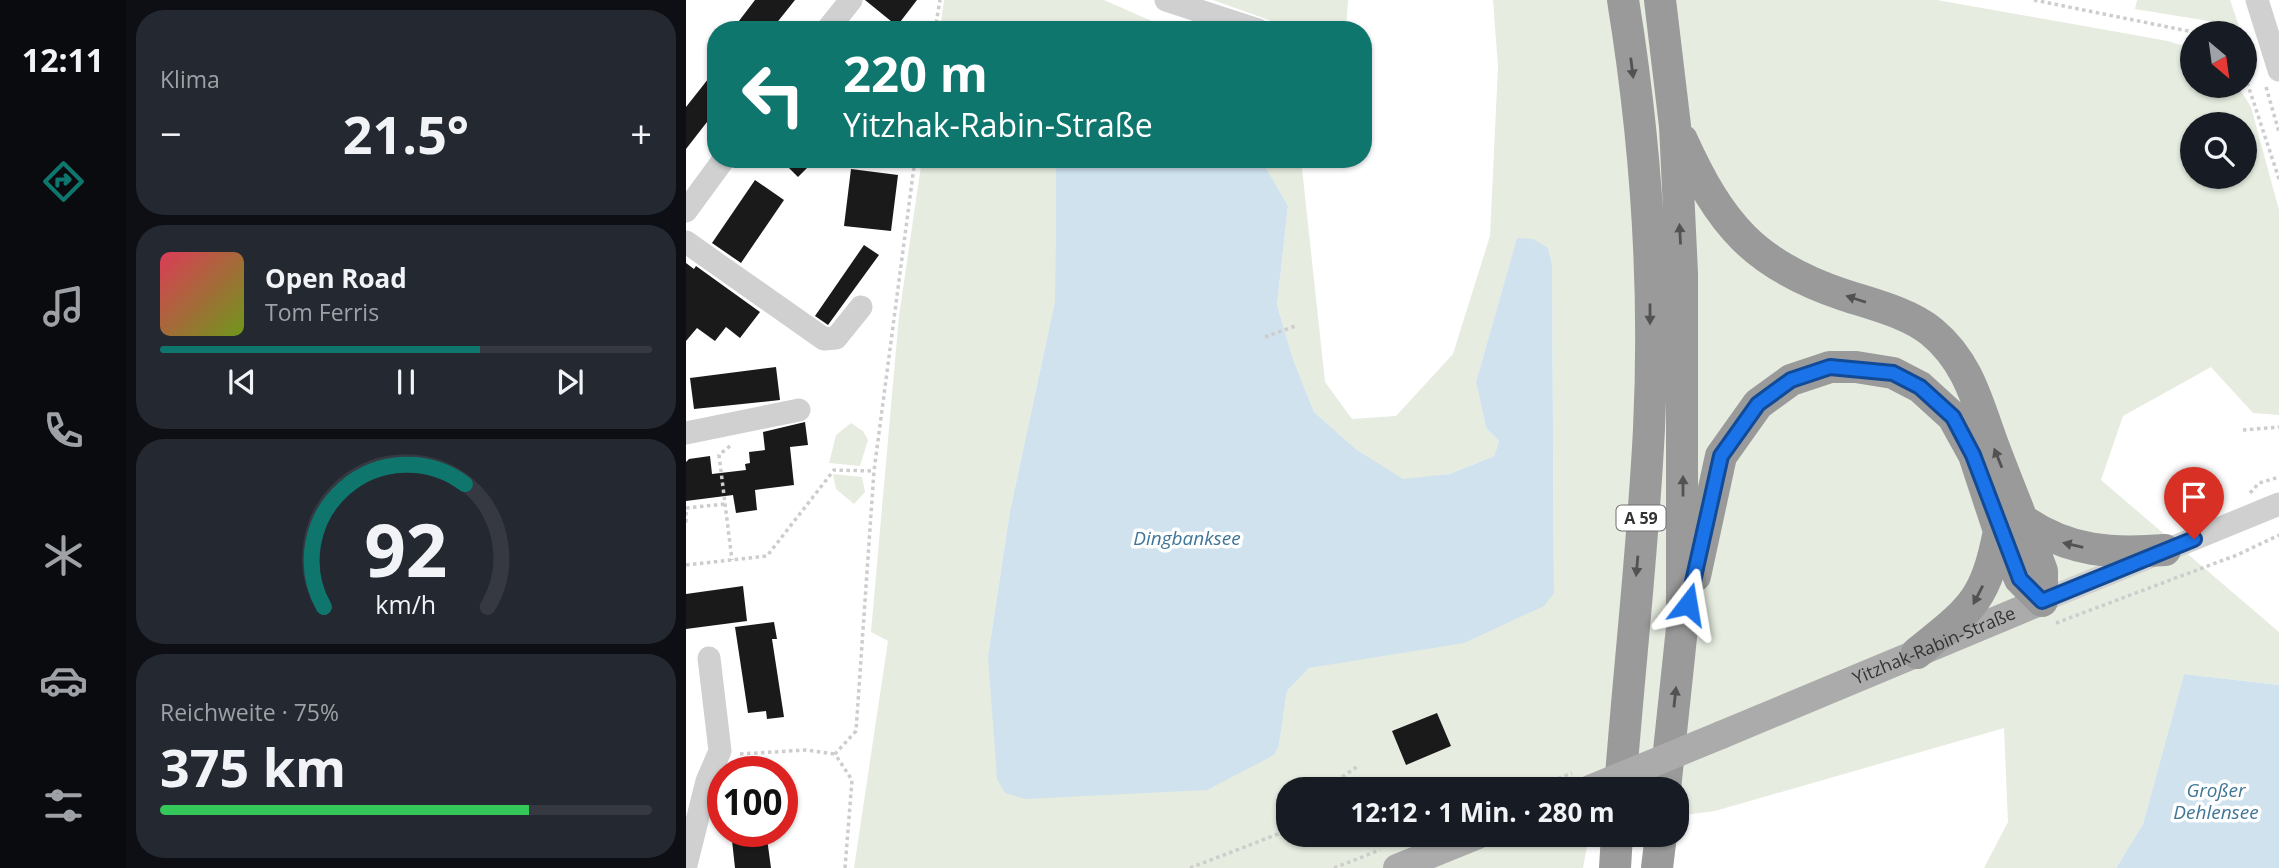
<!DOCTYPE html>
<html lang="de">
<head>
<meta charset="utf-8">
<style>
  body { margin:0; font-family:"Open Sans",sans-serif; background:#242831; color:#f1f3f6; height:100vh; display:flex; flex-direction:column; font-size:26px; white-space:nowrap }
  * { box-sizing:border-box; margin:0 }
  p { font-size:23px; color:#9ea1a6 }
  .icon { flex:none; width:38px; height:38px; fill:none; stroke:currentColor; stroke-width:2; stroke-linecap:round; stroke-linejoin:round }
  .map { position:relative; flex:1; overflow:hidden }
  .side { display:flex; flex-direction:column; gap:10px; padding:10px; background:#0d0f14; width:560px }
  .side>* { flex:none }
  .banner { position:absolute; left:21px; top:21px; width:665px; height:147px; border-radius:28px; box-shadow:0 2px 5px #0004; background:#0f766e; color:#fff; overflow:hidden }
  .needle { width:46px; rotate:151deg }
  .fabs { position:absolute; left:1494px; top:21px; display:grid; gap:14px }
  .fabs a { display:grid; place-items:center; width:77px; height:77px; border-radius:50%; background:#171b24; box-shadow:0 2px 5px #0004; font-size:35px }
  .speed { position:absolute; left:21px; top:756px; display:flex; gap:14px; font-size:35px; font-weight:700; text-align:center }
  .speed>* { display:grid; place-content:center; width:91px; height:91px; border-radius:50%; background:#171b24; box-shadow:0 2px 5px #0004; line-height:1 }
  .speed .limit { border:10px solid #d22; background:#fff; color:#111 }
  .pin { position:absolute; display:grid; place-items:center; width:60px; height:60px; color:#fff; margin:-72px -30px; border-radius:50% 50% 50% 0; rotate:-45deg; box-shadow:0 0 7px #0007 }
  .pin .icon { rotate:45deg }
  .me { position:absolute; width:77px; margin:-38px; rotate:14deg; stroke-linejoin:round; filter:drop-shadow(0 0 5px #0008) }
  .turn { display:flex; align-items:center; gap:24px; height:147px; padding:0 21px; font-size:32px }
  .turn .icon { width:91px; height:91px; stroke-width:2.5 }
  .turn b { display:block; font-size:49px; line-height:60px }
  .big { font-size:52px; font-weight:700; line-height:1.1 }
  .side .card { flex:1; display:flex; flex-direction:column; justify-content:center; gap:10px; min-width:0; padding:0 24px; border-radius:28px; background:#242831 }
  .side .dial { align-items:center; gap:0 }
  .dial svg { height:182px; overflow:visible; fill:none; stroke:#363941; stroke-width:7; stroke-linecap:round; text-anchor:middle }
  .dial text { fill:#f1f3f6; stroke:none }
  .song { display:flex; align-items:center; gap:21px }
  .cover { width:84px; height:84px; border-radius:10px; background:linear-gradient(135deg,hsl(350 70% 55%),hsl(80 70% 35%)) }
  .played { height:7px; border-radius:4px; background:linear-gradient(90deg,#0f766e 65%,#363941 65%) }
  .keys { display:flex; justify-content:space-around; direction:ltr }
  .heat { display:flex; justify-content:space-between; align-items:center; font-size:38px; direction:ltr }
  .charge { height:10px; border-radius:5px; background:linear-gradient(90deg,#34c759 75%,#363941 0) }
  .trip { position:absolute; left:590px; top:777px; width:413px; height:70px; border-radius:28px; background:#171b24; box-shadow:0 2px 5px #0004; font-weight:700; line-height:70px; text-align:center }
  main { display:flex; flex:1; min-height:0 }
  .tabs { display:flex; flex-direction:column; width:126px; justify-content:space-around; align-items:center; background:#090b0e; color:#9ea1a6 }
  .tabs .icon { width:49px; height:49px }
  .tabs .current { color:#0f766e }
  .tabs b { font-size:32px; color:#f1f3f6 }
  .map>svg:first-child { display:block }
  .green { fill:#e6ecdf; fill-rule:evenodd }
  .water { fill:#cfe2ee }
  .building { fill:#1a1a1a }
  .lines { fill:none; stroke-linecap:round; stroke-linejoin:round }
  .path { stroke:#cdcdcd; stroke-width:3.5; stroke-dasharray:3.5 3.5; stroke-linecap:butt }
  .minor { stroke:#d0d0d0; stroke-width:23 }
  .major { stroke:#ababab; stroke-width:28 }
  .highway { stroke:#9a9a9a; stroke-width:32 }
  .major-bridge { stroke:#ababab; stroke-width:28 }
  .oneway { fill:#525252 }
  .route-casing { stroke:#114b97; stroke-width:18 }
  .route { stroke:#1a73e8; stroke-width:12 }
  .labels { text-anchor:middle; stroke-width:7; stroke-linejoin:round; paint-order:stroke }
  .shield { fill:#fff; stroke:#707070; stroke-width:2 }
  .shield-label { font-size:16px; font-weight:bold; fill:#333 }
  .street-label { font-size:18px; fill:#333; stroke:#fff }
  .water-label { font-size:19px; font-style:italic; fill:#3f7597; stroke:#fff }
</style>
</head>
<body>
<main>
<nav class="tabs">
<b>12:11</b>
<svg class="icon current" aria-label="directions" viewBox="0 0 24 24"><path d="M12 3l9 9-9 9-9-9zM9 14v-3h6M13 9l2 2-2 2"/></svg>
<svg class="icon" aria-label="music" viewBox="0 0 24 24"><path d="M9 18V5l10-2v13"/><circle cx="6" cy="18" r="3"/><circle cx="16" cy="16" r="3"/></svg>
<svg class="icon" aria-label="phone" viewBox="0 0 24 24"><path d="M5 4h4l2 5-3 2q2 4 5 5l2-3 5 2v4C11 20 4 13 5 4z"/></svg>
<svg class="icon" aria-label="climate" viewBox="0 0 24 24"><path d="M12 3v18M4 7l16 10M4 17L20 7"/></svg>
<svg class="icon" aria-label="car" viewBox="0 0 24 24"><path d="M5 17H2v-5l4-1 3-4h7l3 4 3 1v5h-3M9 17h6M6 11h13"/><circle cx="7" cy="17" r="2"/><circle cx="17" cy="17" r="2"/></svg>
<svg class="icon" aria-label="filters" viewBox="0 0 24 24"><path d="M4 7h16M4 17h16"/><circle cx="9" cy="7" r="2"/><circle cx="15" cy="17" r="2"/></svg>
</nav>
<section class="side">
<div class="card"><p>Klima</p>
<div class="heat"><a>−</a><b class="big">21.5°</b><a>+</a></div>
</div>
<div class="card">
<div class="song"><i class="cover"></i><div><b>Open Road</b><p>Tom Ferris</p></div></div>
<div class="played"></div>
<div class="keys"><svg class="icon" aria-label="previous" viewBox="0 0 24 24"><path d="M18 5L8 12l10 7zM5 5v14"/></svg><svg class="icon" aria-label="pause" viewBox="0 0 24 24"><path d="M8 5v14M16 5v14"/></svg><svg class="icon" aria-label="next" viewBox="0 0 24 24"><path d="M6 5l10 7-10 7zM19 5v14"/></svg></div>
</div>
<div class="card dial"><svg viewBox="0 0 100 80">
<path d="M14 69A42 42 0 1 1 86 69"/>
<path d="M14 69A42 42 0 0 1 76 15" stroke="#0f766e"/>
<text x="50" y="56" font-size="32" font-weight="700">92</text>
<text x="50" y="72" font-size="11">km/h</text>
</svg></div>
<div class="card"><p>Reichweite · 75%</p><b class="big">375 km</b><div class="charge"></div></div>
</section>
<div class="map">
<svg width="1593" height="868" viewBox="0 0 1593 868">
  <rect width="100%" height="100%" fill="#fff"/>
  <path class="green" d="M258,0H418L486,30H254Z
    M527,0H662L660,30H610Z
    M807,0H1251L1482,41L1507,49V86H1552L1565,107L1593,210V415L1567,413L1525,367L1437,416L1415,480L1593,632V685L1498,674L1457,824L1430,868H1298L1322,822L1318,728L1029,811L991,816L990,789H602V835H903L897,868H168L202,641L185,632L213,316L236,159H370L369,301L324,511L302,656L593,745L601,691L623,668L673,659L868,593L866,264L862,248L831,239L790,382L800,428L813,441L808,456L764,474L717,480L671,450L628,412L607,359L591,305L602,206L575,159H615L639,382L666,419L710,416L767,354L804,236L812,67ZM1507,124H1559V177H1507Z
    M1451,0H1544L1553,26L1449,9Z
    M165,423L177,431L182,440L174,466L143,463L150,435Z
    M147,474L176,477L179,492L168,504L150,489Z"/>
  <path class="water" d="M370,159H575L602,206L591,305L607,359L628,412L671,450L717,479L764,474L808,456L813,441L800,428L790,382L831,238L847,239L862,248L866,264L868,593L858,606L778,643L623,668L601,691L593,745L588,755L521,790L339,799L319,793L311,779L302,656L324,511L369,301Z
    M1498,674L1593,685V868H1430L1457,824Z"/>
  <path class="building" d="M69,0H109L85,30H46Z
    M179,0H231L211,26Z
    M30,69V129L21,122L0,149V107Z
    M94,159H130L112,177Z
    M165,169L212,175L205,231L158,226Z
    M69,180L98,200L55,263L26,243Z
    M178,245L193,255L142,325L129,316Z
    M0,263L8,269L10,266L74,312L54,338L40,327L29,341L11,328L0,341Z
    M90,367L94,400L8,409L4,378Z
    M119,422L122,445L104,447L108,485L69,490L71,510L50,513L47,495L0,501V462L3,459L24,456L26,474L60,470L59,464L64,463L63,452L79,450L77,432Z
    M57,586L61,621L0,629V594Z
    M88,622L91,639H86L98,717L81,719L80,711L62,713L49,627Z
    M751,713L765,746L720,765L706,731Z
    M45,831H80L85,868H49Z"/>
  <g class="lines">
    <path class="path" d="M1348,0L1512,33
      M249,30L254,0
      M1559,76L1593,179
      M1580,87L1593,132
      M579,337L612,325
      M1557,430L1593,427
      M44,446L33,455L46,560
      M1564,493L1573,483L1593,477
      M0,508L39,504
      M0,512V524
      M0,565L81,556L148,470L188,471
      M1370,623L1551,555L1593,535
      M54,754L120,750L149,754
      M639,789L672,766
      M846,789L886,773
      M159,868L166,780L149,754L170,731L188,471L229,159
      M504,868L592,834L602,824
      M648,868L694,850"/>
    <path class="minor" d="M480,0L572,30
      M1571,0L1593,70
      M141,30L165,0
      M0,211L38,159
      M0,242L138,339L150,338L175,307
      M0,433L113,410
      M1356,601L1593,504
      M0,865L21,781L34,751L23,658"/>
    <g class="major">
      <path id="s1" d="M1035,735L1356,601"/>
      <path d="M711,868L792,835"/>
    </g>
    <path class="highway" d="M974,0L989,126L996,273V628L979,789
      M996,140C1034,224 1068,265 1158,295C1186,304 1223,313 1246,332C1282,362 1291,401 1306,442C1322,485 1340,528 1356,571V601
      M1338,521C1384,552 1425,554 1479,550
      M1009,576L1035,456L1072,404L1105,380L1144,367H1170L1207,373L1234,387L1267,417L1288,455L1313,531L1334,579L1356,601
      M1231,653C1285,609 1299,602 1313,531
      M934,789C943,669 957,549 963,429C970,285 960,142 937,0
      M929,868L931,835
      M971,868L975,835"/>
    <path class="major-bridge" d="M904,789L1035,735"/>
  </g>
  <defs><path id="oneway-solid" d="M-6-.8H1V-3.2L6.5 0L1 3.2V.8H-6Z" transform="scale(1.75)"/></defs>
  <g class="oneway">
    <use href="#oneway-solid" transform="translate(946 68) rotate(83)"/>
    <use href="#oneway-solid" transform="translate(994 234) rotate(-93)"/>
    <use href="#oneway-solid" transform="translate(1170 299) rotate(-162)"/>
    <use href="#oneway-solid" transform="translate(964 314) rotate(90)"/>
    <use href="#oneway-solid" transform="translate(1312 458) rotate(-112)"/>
    <use href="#oneway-solid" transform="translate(997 486) rotate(-90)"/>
    <use href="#oneway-solid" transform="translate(1387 545) rotate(-167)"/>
    <use href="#oneway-solid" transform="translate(951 566) rotate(95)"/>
    <use href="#oneway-solid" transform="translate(1292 595) rotate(117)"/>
    <use href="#oneway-solid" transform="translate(989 697) rotate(-84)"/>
  </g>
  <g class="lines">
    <defs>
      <path id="route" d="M1002,604L1035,456L1072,404L1105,380L1144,367L1207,373L1234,387L1267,417L1287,455L1334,579L1356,601L1508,539"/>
    </defs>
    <use href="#route" class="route-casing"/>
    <use href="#route" class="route"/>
  </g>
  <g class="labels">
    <rect class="shield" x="930.5" y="505.5" width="49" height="25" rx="5"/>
    <g class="shield-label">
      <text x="955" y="524">A 59</text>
    </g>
    <g class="street-label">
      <text dy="6" stroke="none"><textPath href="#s1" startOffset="231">Yitzhak-Rabin-Straße</textPath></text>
    </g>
    <g class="water-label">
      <text x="501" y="545">Dingbanksee</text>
      <text x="1530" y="797">Großer<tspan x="1530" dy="22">Dehlensee</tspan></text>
    </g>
  </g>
</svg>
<div class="fabs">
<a><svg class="needle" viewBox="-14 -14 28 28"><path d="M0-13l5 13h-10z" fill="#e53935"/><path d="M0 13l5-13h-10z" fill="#9ea1a6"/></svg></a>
<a><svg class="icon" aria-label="search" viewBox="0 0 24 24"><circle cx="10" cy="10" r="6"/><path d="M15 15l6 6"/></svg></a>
</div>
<div class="speed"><div class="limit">100</div></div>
<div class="pin" style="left:1508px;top:539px;background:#d93025"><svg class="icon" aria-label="arrive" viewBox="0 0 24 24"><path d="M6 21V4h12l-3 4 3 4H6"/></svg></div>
<svg class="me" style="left:1002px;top:604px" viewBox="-20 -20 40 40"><path d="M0-17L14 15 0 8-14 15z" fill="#1a73e8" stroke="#fff" stroke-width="4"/></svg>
<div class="trip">12:12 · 1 Min. · 280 m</div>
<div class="banner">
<div class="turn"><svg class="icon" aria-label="left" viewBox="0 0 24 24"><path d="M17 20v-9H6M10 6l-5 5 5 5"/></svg><div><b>220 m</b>Yitzhak-Rabin-Straße</div></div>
</div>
</div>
</main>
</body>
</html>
